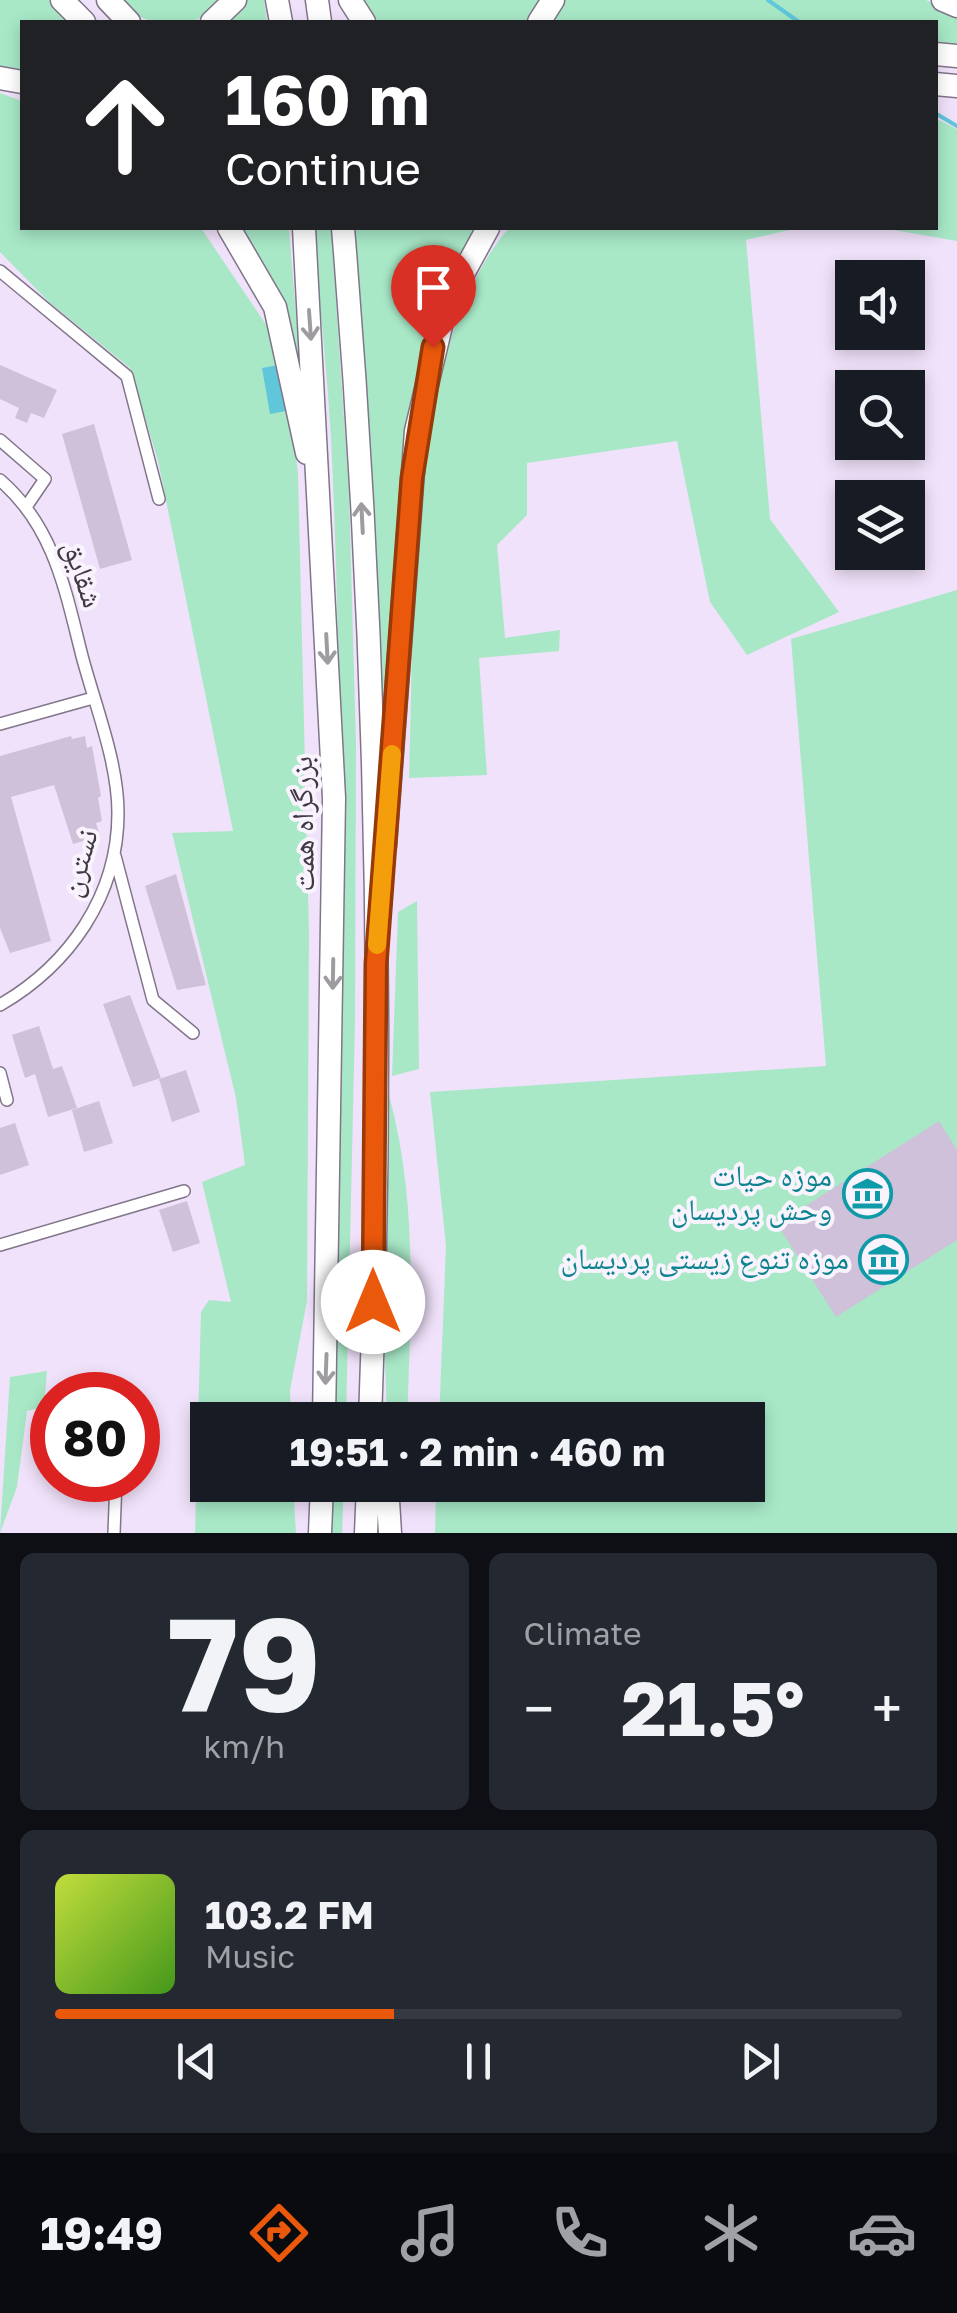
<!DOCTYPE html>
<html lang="en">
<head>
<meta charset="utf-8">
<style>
  body { margin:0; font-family:"Golos Text","Noto Naskh Arabic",sans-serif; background:#242831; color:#f1f3f6; height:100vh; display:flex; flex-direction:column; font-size:38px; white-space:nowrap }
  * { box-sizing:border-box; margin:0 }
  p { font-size:32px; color:#9ea1a6 }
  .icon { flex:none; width:55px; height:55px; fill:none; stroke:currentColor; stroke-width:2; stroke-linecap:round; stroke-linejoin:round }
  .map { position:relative; height:1533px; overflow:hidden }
  .panel { display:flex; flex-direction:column; gap:20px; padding:20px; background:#0d0f14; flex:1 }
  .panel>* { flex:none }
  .banner { position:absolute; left:20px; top:20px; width:918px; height:210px; border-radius:0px; box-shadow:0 5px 15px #0003; background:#202124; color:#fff; overflow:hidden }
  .controls { position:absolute; left:835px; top:260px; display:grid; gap:20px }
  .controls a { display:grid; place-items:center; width:90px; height:90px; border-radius:0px; background:#171b24; box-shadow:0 5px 15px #0003; font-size:50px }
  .speed { position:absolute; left:30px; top:1372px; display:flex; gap:20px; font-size:50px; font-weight:700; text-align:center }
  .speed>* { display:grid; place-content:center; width:130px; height:130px; border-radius:50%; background:#171b24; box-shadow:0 5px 15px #0003; line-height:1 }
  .speed .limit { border:15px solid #d22; background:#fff; color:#111 }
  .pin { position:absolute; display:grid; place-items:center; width:85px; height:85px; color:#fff; margin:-102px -42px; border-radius:50% 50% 50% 0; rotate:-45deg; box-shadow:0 0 10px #0007 }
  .pin .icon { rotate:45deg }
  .me { position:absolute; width:110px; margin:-55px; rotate:0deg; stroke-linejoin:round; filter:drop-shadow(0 0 8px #0008) }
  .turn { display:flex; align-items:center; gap:35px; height:210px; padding:0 40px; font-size:45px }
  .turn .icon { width:130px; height:130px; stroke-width:2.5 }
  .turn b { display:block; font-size:70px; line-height:85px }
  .big { font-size:75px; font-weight:700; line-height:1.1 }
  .panel .card { flex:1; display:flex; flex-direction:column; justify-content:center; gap:15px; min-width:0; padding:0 35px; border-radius:15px; background:#242831 }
  .panel .dial { align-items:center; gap:0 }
  .dial b { font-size:130px; line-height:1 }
  .song { display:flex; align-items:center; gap:30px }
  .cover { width:120px; height:120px; border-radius:15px; background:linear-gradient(135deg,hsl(70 70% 55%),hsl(100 70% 35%)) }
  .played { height:10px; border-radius:5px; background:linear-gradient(90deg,#ea580c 40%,#363941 40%) }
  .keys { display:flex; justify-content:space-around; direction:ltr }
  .heat { display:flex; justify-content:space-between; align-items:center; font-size:55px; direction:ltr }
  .panel .tiles { flex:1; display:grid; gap:20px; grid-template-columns:1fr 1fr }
  .card:last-child { grid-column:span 2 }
  .trip { position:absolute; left:190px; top:1402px; width:575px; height:100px; border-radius:0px; background:#171b24; box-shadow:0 5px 15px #0003; font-weight:700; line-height:100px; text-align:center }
  .tab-bar { display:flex; height:160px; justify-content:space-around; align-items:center; background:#090b0e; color:#9ea1a6 }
  .tab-bar .icon { width:70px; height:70px }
  .tab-bar .current { color:#ea580c }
  .tab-bar b { font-size:45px; color:#f1f3f6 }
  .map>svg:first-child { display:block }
  .green { fill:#a8e8c7 }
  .water { fill:#60c6da }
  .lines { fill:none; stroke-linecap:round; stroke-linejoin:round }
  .stream { stroke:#60c6da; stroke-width:4 }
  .building { fill:#cfc1d9 }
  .street-casing { stroke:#81758a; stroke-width:14 }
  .highway-casing { stroke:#81758a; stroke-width:25 }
  .street { stroke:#fff; stroke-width:11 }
  .highway { stroke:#fff; stroke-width:22 }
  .oneway { stroke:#9f9ca1 }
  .route-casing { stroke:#983908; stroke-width:25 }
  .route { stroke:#ea580c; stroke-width:18 }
  .slow { stroke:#f59e0b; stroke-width:18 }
  .labels { text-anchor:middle; stroke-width:8; stroke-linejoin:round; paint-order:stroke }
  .street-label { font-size:30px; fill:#3f3943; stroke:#f9f3fd }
  .culture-label { font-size:30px; fill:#0d838f; stroke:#f9f3fd; text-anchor:end }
</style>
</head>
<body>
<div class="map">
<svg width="957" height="1533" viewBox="0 0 957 1533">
  <rect width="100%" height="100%" fill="#f0e2fa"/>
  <path class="green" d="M0,0H49L71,22H22V72L0,69Z
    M117,0H226C193,33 150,32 117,0Z
    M244,0H264L267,22H225Z
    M358,0H544L531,22H375Z
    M562,0H926L957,14V47L935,46V22H552Z
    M0,93L22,101V228H201L269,329L292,424L298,474L309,931L307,1301L290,1390L291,1420H208V1485H293L296,1533H195L201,1312L209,1300L231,1302L202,1182L245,1165L236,1098L172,833L233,831L158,461L130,368L49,302L0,252Z
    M935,118L957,129V241L882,228H935Z
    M242,228H289L304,414L281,296Z
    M313,228H331L349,493L356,744L355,1021L346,1420H333C338,1093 347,765 331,438C327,368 319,298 313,228Z
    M353,228H481L444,290L379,813L370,447Z
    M509,228H798L746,240L770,519L839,612L747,655L710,602L677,441L527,463V515L497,545L505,638L560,630L559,651L479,658L487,775L409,778C415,620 403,351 509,228Z
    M957,590V1533H435L436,1485H748V1420H439L446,1246L430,1092L826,1066L791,639Z
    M417,901L419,1069L392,1076L398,912Z
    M389,1095C418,1202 411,1310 407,1420H387L382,1261Z
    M47,1371L44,1407L27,1411L17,1487L0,1533L10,1377Z
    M331,1485H344L342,1533H329Z"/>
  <path class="water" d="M278,365L286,411L270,414L262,368Z"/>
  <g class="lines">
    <path class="stream" d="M768,0L799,22
      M935,113L957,126"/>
  </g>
  <path class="building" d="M0,365L57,390L44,418L31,413L27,423L15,418L19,408L0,399Z
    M94,424L132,560L100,569L62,434Z
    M71,736L72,739L85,736L87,748L92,746L101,796L98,798L102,821L96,823L100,836L73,844L54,785L11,797L51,941L10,953L0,928V756Z
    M176,874L206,985L177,990L145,886Z
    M130,995L161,1078L133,1087L103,1004Z
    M39,1026L53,1069L62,1066L77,1108L48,1117L35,1074L25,1078L12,1035Z
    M186,1070L200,1112L172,1122L159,1079Z
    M99,1101L113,1143L84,1152L72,1110Z
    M939,1121L957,1150V1240L836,1317L777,1224Z
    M15,1123L29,1165L0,1175V1128Z
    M187,1201L200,1243L173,1252L159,1210Z"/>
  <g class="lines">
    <defs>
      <path id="street" d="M0,271L127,376L159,499
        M0,440L45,479L28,504
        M0,480C54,527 65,589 82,656C95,705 118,762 118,813C118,896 69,965 0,1005
        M0,724L93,698
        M115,856L153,1000L193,1033
        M0,1073L7,1100
        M0,1245L184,1191
        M114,1533L116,1480"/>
      <path id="highway" d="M62,0L84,22
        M108,0L129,22
        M277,0L281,22
        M317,0L320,22
        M350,0L364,22
        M943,0L957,6
        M212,22L235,0
        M539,22L553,0
        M935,54L957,56
        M0,78L22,82
        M935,84L957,86
        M229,228L275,307L307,453
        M304,228L334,798L324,1420
        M343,228C376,623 385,1024 370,1420
        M385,846L416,431L446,305L488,228
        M387,1485L390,1533
        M320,1533L322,1485
        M366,1533L368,1485"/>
    </defs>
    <use href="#street" class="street-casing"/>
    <use href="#highway" class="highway-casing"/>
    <use href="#street" class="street"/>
    <use href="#highway" class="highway"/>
  </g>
  <defs><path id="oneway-shaft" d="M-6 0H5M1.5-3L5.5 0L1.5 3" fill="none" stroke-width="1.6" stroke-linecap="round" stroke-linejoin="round" transform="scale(2.5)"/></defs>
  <g class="oneway">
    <use href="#oneway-shaft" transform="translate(310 325) rotate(86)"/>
    <use href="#oneway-shaft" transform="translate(362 518) rotate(-93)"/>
    <use href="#oneway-shaft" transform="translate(327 649) rotate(87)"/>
    <use href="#oneway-shaft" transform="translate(333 974) rotate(91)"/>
    <use href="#oneway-shaft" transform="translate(326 1369) rotate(92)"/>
  </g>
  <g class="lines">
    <defs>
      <path id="route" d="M373,1302L376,964L412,478L433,347"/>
    </defs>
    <use href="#route" class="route-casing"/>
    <use href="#route" class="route"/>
    <path class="slow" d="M377,945L392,754"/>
  </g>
  <defs>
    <symbol id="museum-ring" viewBox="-11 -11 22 22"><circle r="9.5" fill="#f9f3fd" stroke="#0f9aa8" stroke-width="1.5"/><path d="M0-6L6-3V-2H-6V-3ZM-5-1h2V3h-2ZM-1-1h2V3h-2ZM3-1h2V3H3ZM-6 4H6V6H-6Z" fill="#0f9aa8"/></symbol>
  </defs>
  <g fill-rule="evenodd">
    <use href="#museum-ring" x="840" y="1166" width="55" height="55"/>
    <use href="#museum-ring" x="856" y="1232" width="55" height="55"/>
  </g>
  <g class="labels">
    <g class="street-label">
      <text transform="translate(83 574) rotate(71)" y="10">شقایق</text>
      <text transform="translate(303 824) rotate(-91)" y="10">بزرگراه همت</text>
      <text transform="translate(79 863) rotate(-74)" y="10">نسترن</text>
    </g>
    <g class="culture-label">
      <text x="832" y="1186">موزه حیات<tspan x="832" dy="34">وحش پردیسان</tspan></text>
      <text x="849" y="1269">موزه تنوع زیستی پردیسان</text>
    </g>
  </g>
</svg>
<div class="controls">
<a><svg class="icon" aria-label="sound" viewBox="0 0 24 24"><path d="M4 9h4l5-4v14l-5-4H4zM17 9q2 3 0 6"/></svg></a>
<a><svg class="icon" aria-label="search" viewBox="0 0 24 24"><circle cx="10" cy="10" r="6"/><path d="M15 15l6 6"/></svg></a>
<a><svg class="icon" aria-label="layers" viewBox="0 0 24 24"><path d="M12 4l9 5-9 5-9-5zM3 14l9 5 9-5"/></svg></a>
</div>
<div class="speed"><div class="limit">80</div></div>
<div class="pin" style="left:433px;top:347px;background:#d93025"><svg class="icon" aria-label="arrive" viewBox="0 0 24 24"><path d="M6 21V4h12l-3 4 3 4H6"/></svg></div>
<svg class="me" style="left:373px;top:1302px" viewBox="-20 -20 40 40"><circle r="19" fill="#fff"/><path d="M0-13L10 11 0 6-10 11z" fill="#ea580c"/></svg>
<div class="trip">19:51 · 2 min · 460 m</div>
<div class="banner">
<div class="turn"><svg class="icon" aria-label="ahead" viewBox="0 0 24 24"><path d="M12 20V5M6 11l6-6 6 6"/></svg><div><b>160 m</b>Continue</div></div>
</div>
</div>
<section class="panel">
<div class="tiles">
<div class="card dial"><b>79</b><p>km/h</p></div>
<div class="card"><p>Climate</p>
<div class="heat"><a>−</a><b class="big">21.5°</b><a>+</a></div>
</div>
<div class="card">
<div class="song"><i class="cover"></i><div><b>103.2 FM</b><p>Music</p></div></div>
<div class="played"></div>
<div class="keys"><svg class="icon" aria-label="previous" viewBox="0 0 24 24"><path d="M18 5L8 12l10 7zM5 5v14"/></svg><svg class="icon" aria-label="pause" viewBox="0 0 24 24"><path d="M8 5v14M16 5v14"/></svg><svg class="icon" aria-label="next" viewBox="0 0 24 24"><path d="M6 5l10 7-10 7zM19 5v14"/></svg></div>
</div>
</div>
</section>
<nav class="tab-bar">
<b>19:49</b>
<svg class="icon current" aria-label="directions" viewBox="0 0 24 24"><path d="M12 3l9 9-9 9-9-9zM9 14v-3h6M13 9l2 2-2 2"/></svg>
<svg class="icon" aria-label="music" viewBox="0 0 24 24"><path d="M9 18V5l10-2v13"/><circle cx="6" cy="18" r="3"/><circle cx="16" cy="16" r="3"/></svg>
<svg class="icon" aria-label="phone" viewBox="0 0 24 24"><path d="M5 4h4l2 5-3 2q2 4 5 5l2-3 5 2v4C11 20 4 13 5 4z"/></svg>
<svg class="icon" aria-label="climate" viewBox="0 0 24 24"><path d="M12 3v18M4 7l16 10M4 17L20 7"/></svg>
<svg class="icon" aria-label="car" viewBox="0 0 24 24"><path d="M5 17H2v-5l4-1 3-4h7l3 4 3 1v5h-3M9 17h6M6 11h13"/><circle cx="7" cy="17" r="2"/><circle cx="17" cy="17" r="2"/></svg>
</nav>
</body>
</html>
